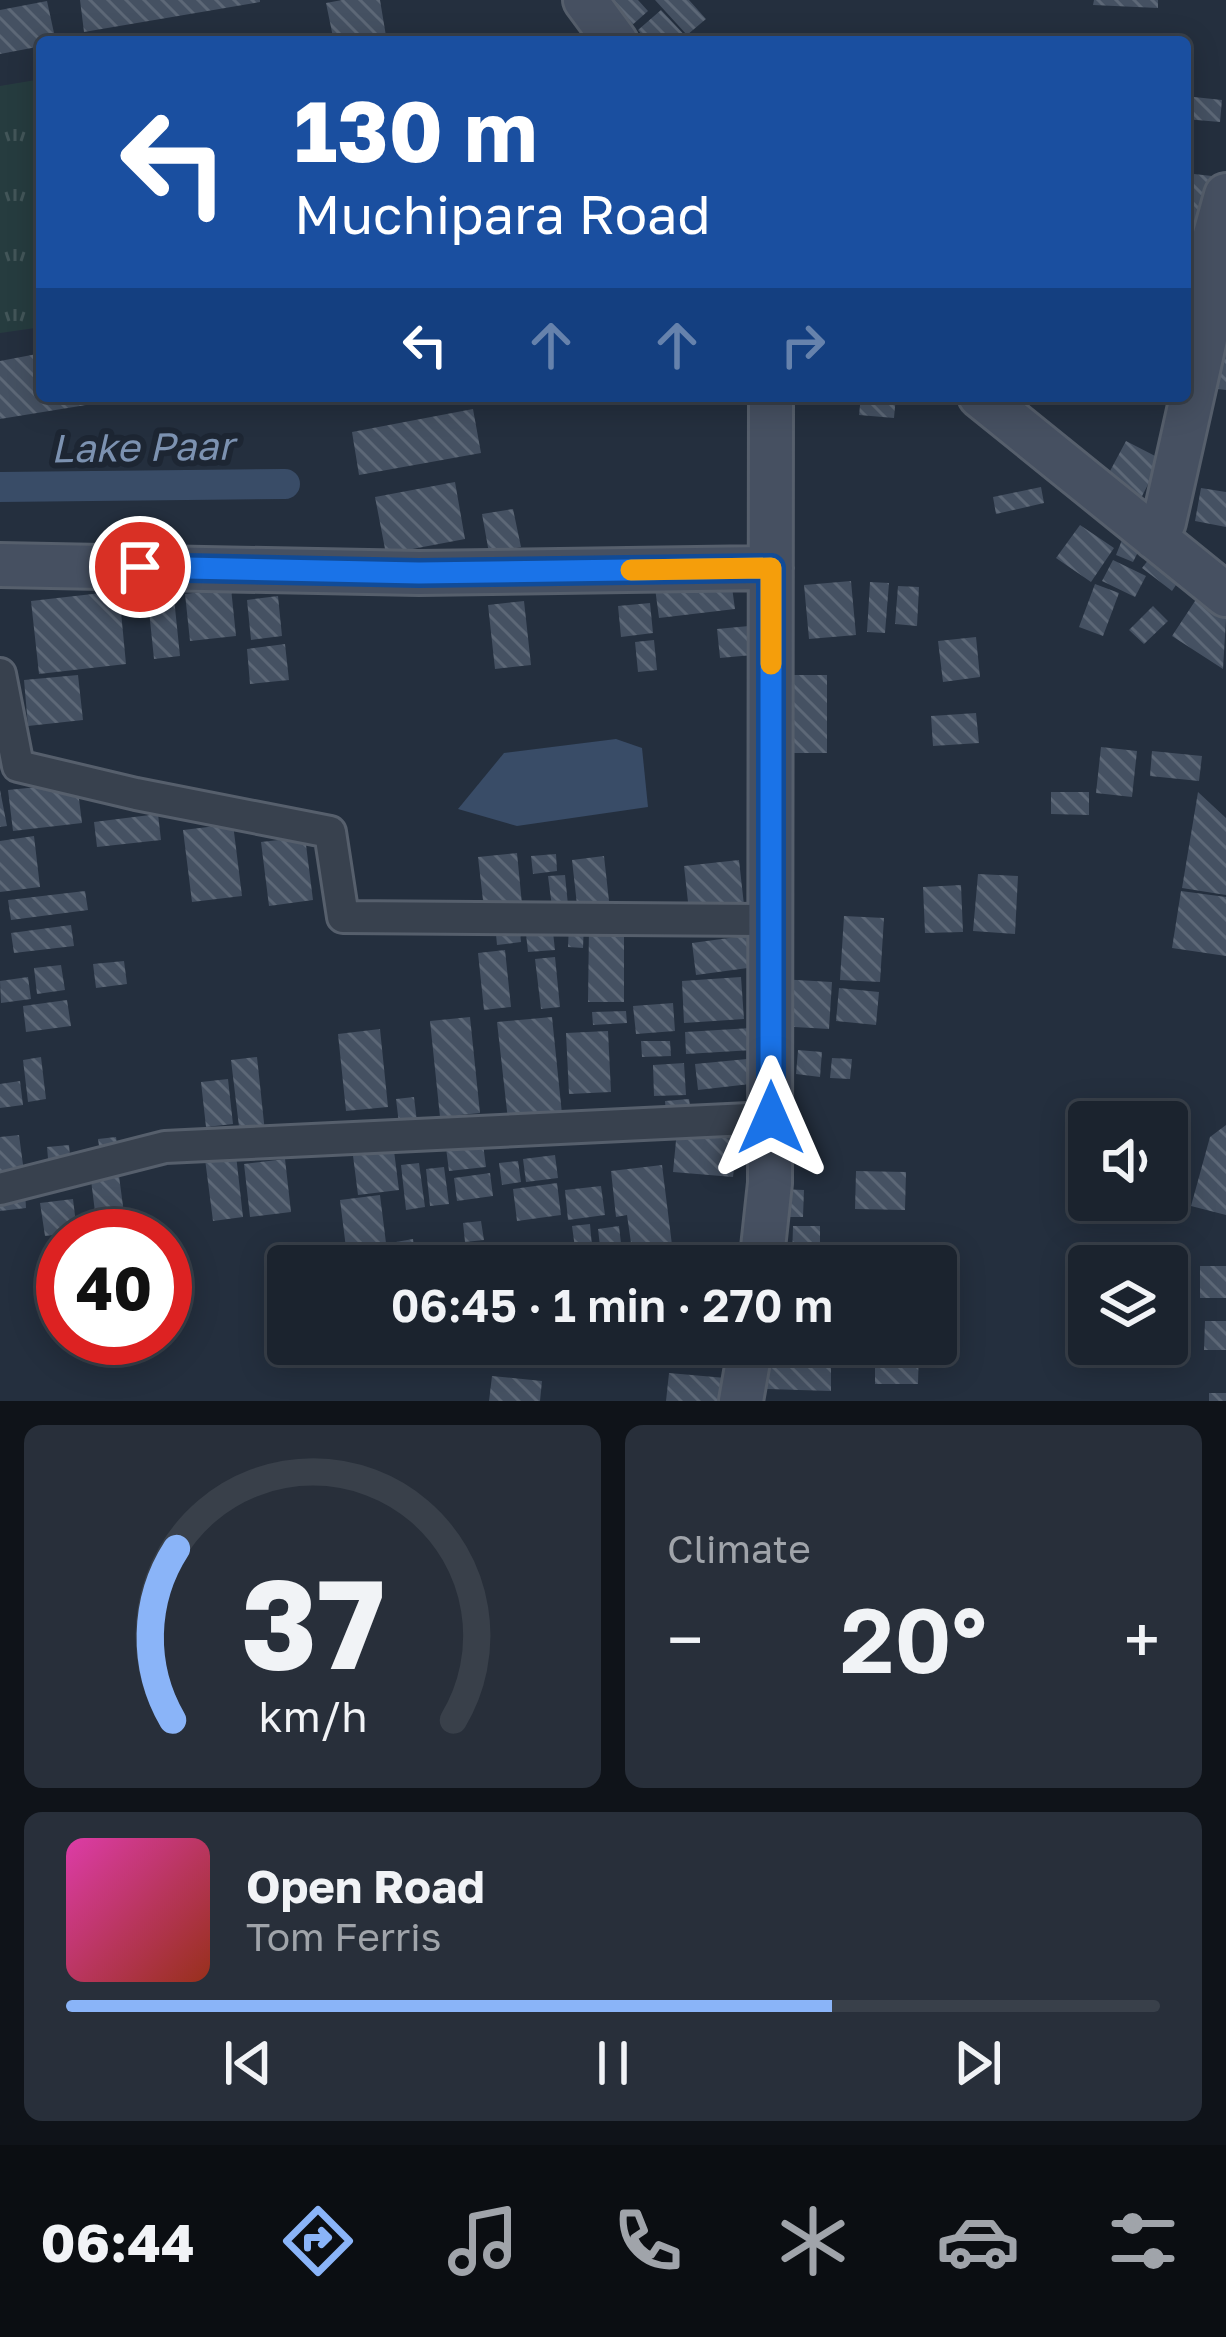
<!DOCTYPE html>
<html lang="en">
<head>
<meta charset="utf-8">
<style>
  body { margin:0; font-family:"Golos Text",sans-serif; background:#282f3a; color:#f1f3f6; height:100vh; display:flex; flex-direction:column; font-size:45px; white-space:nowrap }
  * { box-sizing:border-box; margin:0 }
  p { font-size:39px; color:#a0a4aa }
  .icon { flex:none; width:66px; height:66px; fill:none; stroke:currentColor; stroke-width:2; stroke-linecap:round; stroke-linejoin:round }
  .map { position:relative; height:1401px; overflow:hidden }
  .drawer { display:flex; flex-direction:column; gap:24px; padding:24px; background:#0f1319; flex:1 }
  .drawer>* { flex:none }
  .top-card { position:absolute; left:36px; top:36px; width:1155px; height:366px; border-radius:12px; box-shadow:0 6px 30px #0003,0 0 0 3px #39404a; background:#1a4fa0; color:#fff; overflow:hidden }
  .fabs { position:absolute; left:1068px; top:1101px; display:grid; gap:24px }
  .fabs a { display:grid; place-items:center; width:120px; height:120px; border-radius:12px; background:#1b232e; box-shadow:0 6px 30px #0003,0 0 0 3px #39404a; font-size:60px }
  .speed { position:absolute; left:36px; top:1209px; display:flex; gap:24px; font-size:60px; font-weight:700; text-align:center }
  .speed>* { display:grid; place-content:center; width:156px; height:156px; border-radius:50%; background:#1b232e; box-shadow:0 6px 30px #0003,0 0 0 3px #39404a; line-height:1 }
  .speed .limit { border:18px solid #d22; background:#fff; color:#111 }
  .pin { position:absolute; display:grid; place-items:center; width:102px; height:102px; color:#fff; margin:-51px; border:6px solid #fff; border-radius:50%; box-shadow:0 3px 12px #0007 }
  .me { position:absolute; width:132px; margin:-66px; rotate:0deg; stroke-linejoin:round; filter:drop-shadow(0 0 9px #0008) }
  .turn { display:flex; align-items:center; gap:42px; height:252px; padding:0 60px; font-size:54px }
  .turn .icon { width:156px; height:156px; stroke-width:2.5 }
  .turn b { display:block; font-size:84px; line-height:102px }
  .lanes { display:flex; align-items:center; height:114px; padding:0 60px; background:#0003; justify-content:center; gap:60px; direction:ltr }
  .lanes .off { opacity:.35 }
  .big { font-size:90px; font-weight:600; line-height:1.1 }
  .drawer .card { flex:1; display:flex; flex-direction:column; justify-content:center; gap:18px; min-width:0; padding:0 42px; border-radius:18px; background:#282f3a }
  .drawer .dial { align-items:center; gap:0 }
  .dial svg { height:312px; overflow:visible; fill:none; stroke:#39404a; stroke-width:7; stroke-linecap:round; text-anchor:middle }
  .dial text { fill:#f1f3f6; stroke:none }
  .song { display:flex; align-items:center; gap:36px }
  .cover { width:144px; height:144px; border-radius:18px; background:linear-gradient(135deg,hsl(320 70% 55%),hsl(10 70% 35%)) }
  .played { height:12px; border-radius:6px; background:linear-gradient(90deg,#8ab4f8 70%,#39404a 70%) }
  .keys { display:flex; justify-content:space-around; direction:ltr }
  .heat { display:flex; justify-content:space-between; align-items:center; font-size:66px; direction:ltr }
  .drawer .tiles { flex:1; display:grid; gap:24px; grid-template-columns:1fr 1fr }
  .card:last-child { grid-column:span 2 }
  .trip { position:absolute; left:267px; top:1245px; width:690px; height:120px; border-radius:12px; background:#1b232e; box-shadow:0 6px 30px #0003,0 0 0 3px #39404a; font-weight:600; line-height:120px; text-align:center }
  .tabs { display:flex; height:192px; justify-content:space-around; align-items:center; background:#0b0e12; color:#a0a4aa }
  .tabs .icon { width:84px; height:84px }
  .tabs .on { color:#8ab4f8 }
  .tabs b { font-size:54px; color:#f1f3f6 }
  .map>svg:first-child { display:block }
  .park { fill:url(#park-tufts) }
  .water { fill:#394c67 }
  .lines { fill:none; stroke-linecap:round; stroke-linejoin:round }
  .canal { stroke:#394c67; stroke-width:30 }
  .building { fill:url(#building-back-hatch) }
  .street-casing { stroke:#565f6c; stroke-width:36 }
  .secondary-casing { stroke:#565f6c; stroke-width:48 }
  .street { stroke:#38414e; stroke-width:30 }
  .secondary { stroke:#465061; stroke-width:42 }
  .route-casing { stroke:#114b97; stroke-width:30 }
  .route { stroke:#1a73e8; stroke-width:21 }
  .slow { stroke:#f59e0b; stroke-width:21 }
  .labels { text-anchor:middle; stroke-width:12; stroke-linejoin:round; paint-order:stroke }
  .water-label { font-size:39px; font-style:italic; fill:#7c92b1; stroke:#1d2633 }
</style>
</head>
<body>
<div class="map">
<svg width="1226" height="1401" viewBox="0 0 1226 1401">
  <defs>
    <pattern id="park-tufts" width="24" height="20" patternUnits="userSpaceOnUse" patternTransform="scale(3)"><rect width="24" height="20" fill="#263c3f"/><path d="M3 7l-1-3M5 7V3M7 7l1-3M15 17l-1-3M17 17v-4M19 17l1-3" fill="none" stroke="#435659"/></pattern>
    <pattern id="building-back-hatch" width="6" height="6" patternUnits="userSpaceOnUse" patternTransform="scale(3)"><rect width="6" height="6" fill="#455162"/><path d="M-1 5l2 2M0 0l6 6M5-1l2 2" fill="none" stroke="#5d6877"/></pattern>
  </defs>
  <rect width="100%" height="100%" fill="#242f3e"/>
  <path class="park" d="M42,79V327L0,333V86Z"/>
  <path class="water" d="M616,739L642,748L648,807L517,826L458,809L504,753Z"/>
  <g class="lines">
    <path class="canal" d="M0,487L285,484"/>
  </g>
  <path class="building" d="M80,0H260V2L84,32Z
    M342,0H380L387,42H334L326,3Z
    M606,0H638L648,11L630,27Z
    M655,0H689L706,19L687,35Z
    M1094,0H1158V8L1093,5Z
    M47,1L54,33L43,36L42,46L0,54V10Z
    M661,10L691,42H648L638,30Z
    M1185,96L1222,100L1220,122L1185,119Z
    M1185,173L1212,176L1207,226L1185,224Z
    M1226,281V390L1210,388Z
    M42,353V396L123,399L0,419V361Z
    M861,396H896L894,418L859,415Z
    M473,409L481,453L359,475L352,432Z
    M1126,441L1161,459L1138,504L1102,486Z
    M455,482L465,539L386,554L375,497Z
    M1041,487L1044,503L996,514L993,497Z
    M1201,488L1226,492V527L1195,521Z
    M513,509L521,547L489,553L482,514Z
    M1080,525L1114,548L1091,582L1056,558Z
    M1122,540L1140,548L1133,562L1116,555Z
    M1153,554L1182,576L1172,591L1142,568Z
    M1113,560L1146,576L1135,597L1102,581Z
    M731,580L735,609L659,618L655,588Z
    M851,581L856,635L809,639L804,585Z
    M870,582L889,583L885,633L867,632Z
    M1095,584L1119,593L1103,636L1079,627Z
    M898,586L919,587L917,626L895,624Z
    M231,588L236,636L190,641L185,594Z
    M119,591L126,664L39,674L31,601Z
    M278,596L282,636L251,640L247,600Z
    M174,598L180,656L154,659L148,601Z
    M1197,598L1226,619L1223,669L1172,636Z
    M524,601L531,665L495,669L488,605Z
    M650,603L653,633L621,637L618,606Z
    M1153,606L1168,621L1144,644L1129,630Z
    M749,626L753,655L720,658L717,629Z
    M976,637L980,677L943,682L938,641Z
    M654,640L657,670L638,672L635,642Z
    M285,644L289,680L250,684L247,649Z
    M78,675L83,720L28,726L24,680Z
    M787,675H827V753H787Z
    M976,713L979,743L933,746L931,716Z
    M1101,747L1137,751L1132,797L1096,793Z
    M1152,751L1202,756L1199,781L1150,776Z
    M77,783L82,823L13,831L8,790Z
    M0,790L7,826L0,827Z
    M1051,792H1089V815L1051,814Z
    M1198,792L1226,818V895L1182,888Z
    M158,814L161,840L97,847L94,822Z
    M233,824L242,896L192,902L183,830Z
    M34,836L40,887L0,892V841Z
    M305,837L313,900L269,906L261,842Z
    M517,853L522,904L484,909L478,857Z
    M556,854L557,871L533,874L531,856Z
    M604,856L609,901L577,905L572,860Z
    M739,860L744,905L689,911L684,866Z
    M978,874L1018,876L1015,934L973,931Z
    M565,875L568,905L552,907L548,876Z
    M961,885L963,932L925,933L923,887Z
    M85,891L88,910L11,920L8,900Z
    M1181,891L1226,897V956L1172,948Z
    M844,916L884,918L880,982L840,980Z
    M519,922L521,942L497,945L495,924Z
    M552,923L555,950L528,952L525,925Z
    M569,924H584L583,948L568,947Z
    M71,925L74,946L14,953L11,933Z
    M589,927H624V1002H588Z
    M751,935L755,967L696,975L692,943Z
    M505,950L511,1007L484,1010L478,953Z
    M555,957L560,1007L541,1009L535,959Z
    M124,961L127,984L96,988L93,964Z
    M61,965L65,990L37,994L34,968Z
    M28,977L31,999L1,1003L0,981Z
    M741,977L744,1019L684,1023L682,981Z
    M779,979L832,982L829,1029L777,1026Z
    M839,988L879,992L876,1025L836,1021Z
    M67,1000L71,1026L26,1032L23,1006Z
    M673,1003L675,1031L636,1034L633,1006Z
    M626,1011L627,1023L593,1025L592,1012Z
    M470,1017L480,1113L440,1117L430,1021Z
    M552,1017L562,1114L508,1120L497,1022Z
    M751,1028L753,1050L686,1054L685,1032Z
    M380,1029L388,1107L346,1111L338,1034Z
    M608,1031L611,1092L569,1094L566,1033Z
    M641,1041H670L671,1056L642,1057Z
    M798,1050L822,1052L820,1077L796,1074Z
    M41,1057L46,1099L28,1102L23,1060Z
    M257,1057L265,1132L240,1135L231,1060Z
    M832,1058L852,1059L850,1079L830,1078Z
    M747,1059L750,1084L698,1090L695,1064Z
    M684,1063L686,1095L654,1096L653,1065Z
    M228,1079L233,1124L206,1127L201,1082Z
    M20,1081L23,1105L0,1108V1084Z
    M414,1097L417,1122L399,1124L396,1099Z
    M689,1099L691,1112L666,1114L665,1101Z
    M1226,1125V1215L1191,1206L1210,1137Z
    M677,1130L738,1136L733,1177L673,1172Z
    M19,1135L24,1172L0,1175V1137Z
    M116,1137L118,1150L100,1153L98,1139Z
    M393,1143L399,1190L358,1195L352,1148Z
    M483,1144L486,1167L449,1171L446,1148Z
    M69,1145L71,1167L49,1170L47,1147Z
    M236,1155L243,1217L213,1221L205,1159Z
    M555,1155L558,1178L526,1182L523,1159Z
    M285,1159L291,1212L250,1217L244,1164Z
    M518,1161L521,1182L502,1185L499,1163Z
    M419,1163L425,1207L406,1210L401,1165Z
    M662,1165L672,1245L632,1250L627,1215L616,1217L611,1171Z
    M444,1167L449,1204L430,1206L426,1169Z
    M856,1171L906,1172L905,1210L855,1209Z
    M490,1173L493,1196L457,1201L454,1178Z
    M119,1176L127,1236H98L91,1180Z
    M557,1183L561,1215L517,1221L513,1189Z
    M601,1186L605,1215L568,1220L565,1190Z
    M781,1189L804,1190L803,1217H780Z
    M25,1191L26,1208L0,1211V1194Z
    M380,1195L386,1243L346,1248L340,1200Z
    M73,1199L77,1232L45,1236L40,1203Z
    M481,1221L484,1240L465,1242L463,1223Z
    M590,1224L592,1246L575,1248L572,1226Z
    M619,1226L622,1252L601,1255L598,1229Z
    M793,1226H820V1259H792Z
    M413,1239L416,1266H399L396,1242Z
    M382,1252L384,1266H344L342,1256Z
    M1200,1266H1226V1298H1200Z
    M1205,1321H1226V1350H1204Z
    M409,1344H444V1347L411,1352Z
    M768,1346L831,1347V1391L767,1389Z
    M875,1346L919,1347L918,1384H875Z
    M669,1373L737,1379L734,1401H666Z
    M492,1376L542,1381L540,1401H489Z
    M1209,1393H1226V1401H1209Z"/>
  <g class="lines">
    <defs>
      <path id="street" d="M0,674L18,766L136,794L330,832L343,917L771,920
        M0,1189L165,1147L771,1118"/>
      <path id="secondary" d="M585,0L616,42
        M980,396L1226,595
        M1155,538L1164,522L1205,339L1208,260L1226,195
        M0,565L419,573L771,568
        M761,1266L770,1183L771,396
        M741,1401L751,1344"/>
    </defs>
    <use href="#street" class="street-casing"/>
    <use href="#secondary" class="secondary-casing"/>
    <use href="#street" class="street"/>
    <use href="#secondary" class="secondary"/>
  </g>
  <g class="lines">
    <defs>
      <path id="route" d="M140,567L419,573L771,568V1118"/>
    </defs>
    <use href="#route" class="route-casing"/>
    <use href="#route" class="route"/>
    <path class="slow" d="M631,570L771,568V664"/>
  </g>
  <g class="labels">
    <g class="water-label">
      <text transform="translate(142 447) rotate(-1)" y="14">Lake Paar</text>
    </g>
  </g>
</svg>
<div class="fabs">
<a><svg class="icon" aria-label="sound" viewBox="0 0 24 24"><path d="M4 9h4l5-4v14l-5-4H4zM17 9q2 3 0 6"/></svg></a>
<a><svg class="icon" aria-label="layers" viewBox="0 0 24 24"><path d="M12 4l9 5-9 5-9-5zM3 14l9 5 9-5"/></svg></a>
</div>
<div class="speed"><div class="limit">40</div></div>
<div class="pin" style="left:140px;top:567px;background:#d93025"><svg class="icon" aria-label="arrive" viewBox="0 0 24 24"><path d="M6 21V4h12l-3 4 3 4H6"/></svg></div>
<svg class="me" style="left:771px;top:1118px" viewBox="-20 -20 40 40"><path d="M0-17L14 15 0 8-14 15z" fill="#1a73e8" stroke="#fff" stroke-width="4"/></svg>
<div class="trip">06:45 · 1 min · 270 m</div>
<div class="top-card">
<div class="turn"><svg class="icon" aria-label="left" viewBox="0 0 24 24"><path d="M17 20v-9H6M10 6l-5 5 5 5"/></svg><div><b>130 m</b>Muchipara Road</div></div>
<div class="lanes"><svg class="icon" aria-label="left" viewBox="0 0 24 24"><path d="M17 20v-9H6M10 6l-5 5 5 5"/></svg><svg class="icon off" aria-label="ahead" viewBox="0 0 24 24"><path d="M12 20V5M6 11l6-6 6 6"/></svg><svg class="icon off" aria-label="ahead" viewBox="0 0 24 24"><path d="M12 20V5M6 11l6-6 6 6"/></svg><svg class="icon off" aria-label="right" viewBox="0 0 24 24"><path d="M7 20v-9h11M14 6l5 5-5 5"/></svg></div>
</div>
</div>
<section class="drawer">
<div class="tiles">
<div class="card dial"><svg viewBox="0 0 100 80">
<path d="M14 69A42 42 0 1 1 86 69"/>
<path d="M14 69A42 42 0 0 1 15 25" stroke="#8ab4f8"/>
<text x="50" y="56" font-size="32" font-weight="700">37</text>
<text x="50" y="72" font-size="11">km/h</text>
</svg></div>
<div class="card"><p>Climate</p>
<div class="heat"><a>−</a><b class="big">20°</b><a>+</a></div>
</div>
<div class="card">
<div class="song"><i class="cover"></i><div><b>Open Road</b><p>Tom Ferris</p></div></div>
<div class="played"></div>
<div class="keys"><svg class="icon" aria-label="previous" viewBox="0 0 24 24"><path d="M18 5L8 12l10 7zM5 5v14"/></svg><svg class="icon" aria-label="pause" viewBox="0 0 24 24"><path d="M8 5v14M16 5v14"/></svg><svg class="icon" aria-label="next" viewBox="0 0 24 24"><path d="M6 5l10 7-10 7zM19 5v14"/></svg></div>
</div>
</div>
</section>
<nav class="tabs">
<b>06:44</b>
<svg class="icon on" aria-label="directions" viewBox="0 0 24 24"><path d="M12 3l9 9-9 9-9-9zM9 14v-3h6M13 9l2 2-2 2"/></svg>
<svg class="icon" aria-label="music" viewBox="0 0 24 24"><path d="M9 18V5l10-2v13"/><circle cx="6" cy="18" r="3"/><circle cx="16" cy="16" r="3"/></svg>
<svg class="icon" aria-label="phone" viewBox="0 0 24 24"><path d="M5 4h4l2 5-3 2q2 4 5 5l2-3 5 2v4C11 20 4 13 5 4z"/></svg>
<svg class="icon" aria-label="climate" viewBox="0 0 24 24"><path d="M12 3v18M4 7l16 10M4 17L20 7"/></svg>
<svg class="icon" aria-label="car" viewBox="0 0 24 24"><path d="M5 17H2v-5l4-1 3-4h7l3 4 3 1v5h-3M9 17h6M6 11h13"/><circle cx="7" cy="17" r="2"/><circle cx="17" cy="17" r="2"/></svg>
<svg class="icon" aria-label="filters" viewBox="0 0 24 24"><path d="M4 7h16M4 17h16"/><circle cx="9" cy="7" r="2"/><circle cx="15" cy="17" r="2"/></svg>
</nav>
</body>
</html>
